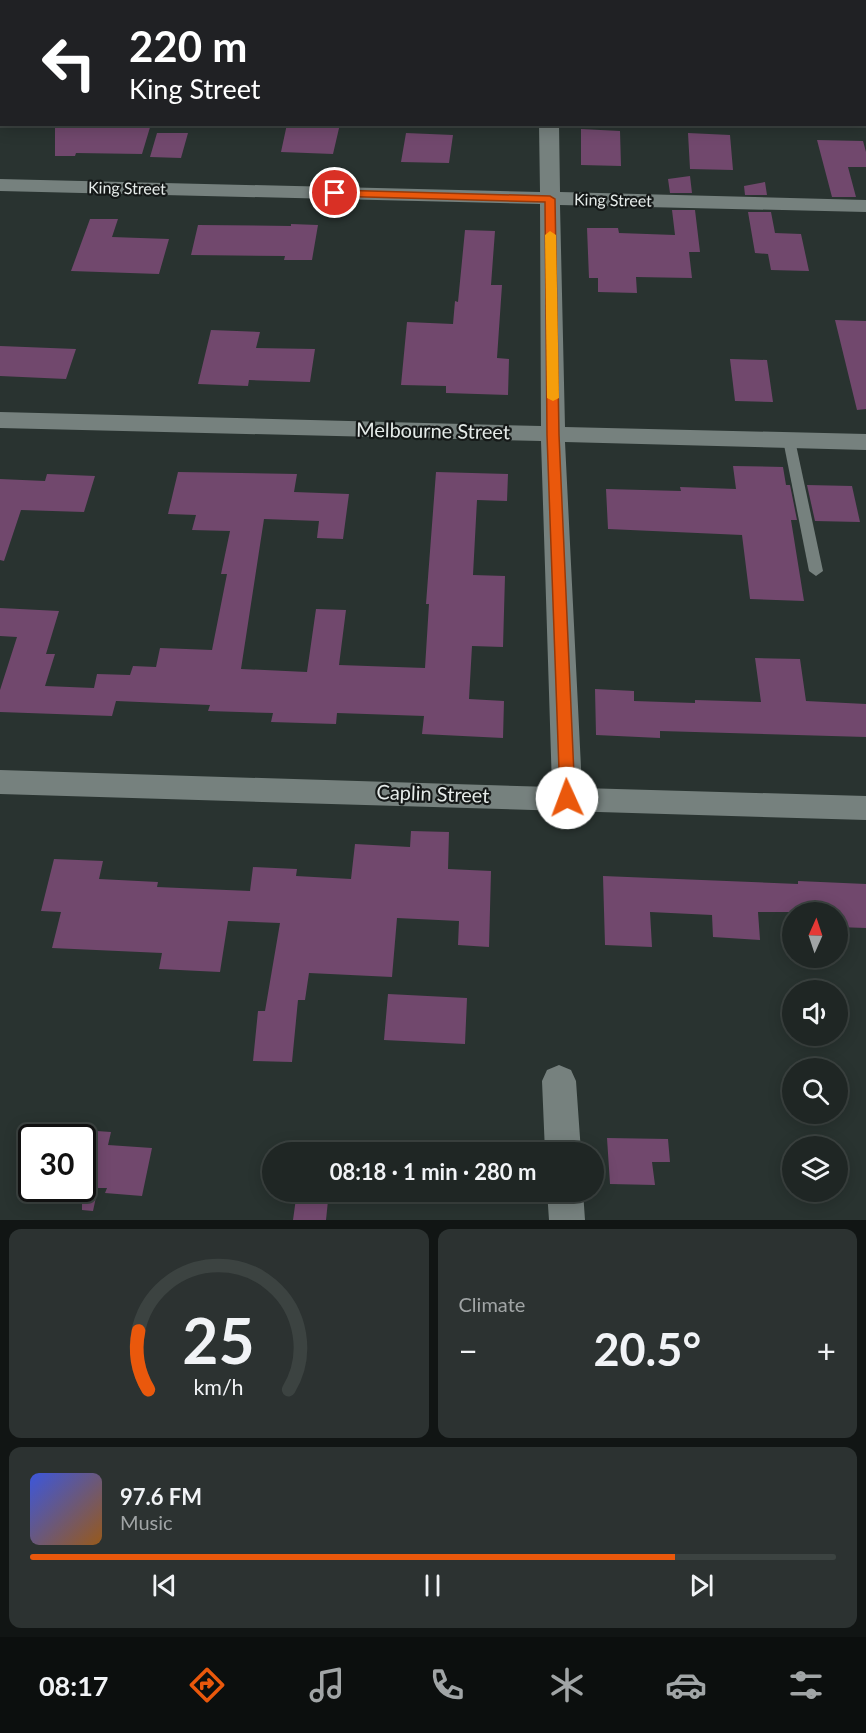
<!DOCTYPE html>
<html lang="en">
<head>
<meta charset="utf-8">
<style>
  body { margin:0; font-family:Lato,sans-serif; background:#2c3231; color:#f1f3f6; height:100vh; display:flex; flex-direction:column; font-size:22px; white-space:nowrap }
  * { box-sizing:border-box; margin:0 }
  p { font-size:20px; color:#a1a5a6 }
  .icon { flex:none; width:33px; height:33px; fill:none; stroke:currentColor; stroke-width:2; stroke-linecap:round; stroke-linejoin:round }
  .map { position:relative; height:1220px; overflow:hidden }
  .side { display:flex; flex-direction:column; gap:9px; padding:9px; background:#111514; flex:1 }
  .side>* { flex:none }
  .top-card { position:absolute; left:0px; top:0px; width:867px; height:126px; box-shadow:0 3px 15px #0003,0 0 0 2px #3c4341; background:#202124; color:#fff; overflow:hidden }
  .needle { width:39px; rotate:3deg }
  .fabs { position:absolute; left:782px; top:902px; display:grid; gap:12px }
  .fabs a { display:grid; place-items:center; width:66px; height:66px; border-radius:50%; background:#1f2624; box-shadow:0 3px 15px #0003,0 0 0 2px #3c4341; font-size:30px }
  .speed { position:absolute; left:18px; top:1124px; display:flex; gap:12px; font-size:30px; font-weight:700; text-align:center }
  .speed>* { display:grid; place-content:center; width:78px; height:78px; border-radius:50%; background:#1f2624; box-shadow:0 3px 15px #0003,0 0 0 2px #3c4341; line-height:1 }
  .speed .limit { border:3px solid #111; border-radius:9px; background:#fff; color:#111 }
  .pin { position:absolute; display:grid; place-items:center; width:51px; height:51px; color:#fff; margin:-26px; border:3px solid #fff; border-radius:50%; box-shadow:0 2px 6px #0007 }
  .me { position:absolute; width:66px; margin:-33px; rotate:358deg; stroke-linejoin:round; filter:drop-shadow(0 0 4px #0008) }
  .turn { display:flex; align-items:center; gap:21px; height:126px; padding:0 30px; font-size:27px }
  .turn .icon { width:78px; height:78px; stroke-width:2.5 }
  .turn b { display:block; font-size:42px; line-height:51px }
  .big { font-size:45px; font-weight:700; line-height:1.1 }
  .side .card { flex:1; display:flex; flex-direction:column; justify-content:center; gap:9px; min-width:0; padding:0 21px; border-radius:12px; background:#2c3231 }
  .side .dial { align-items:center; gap:0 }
  .dial svg { height:156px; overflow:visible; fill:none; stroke:#3c4341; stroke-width:7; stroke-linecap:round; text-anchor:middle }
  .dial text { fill:#f1f3f6; stroke:none }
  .song { display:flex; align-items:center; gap:18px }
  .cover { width:72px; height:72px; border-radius:9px; background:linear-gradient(135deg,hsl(230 70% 55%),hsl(30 70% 35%)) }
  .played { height:6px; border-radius:3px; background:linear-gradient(90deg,#ea580c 80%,#3c4341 80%) }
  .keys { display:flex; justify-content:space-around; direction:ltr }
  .heat { display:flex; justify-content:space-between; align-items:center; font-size:33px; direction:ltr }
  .side .tiles { flex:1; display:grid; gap:9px; grid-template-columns:1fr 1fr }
  .card:last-child { grid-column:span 2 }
  .trip { position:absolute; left:262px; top:1142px; width:342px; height:60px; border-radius:30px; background:#1f2624; box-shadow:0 3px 15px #0003,0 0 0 2px #3c4341; font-weight:700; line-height:60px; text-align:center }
  .menu { display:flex; height:96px; justify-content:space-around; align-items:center; background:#0c0f0e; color:#a1a5a6 }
  .menu .icon { width:42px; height:42px }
  .menu .on { color:#ea580c }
  .menu b { font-size:27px; color:#f1f3f6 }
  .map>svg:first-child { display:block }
  .building { fill:#71486d }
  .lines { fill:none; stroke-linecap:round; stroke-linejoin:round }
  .lane { fill:#76817e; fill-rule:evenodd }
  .street { fill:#76817e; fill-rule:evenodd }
  .route { fill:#ea580c; stroke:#983908; stroke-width:1.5 }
  .slow { fill:#f59e0b }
  .labels { text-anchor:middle; stroke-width:4.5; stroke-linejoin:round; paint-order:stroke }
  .far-street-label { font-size:16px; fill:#e5ebe9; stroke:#151918 }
  .street-label { font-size:20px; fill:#e5ebe9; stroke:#151918 }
</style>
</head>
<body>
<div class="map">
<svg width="866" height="1220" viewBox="0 0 866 1220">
  <rect width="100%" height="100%" fill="#293330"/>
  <path class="building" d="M55,124H151L142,154L76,153L75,156H55Z
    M287,124H340L333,154L281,152Z
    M581,129L620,131L621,166L581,165Z
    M157,133H188L181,158L150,157Z
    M406,133L453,135L449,163L401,162Z
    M688,133L730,135L733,170L690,169Z
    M817,140L863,141L866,152V167H848L856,197H832Z
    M690,176L692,193H670L668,179Z
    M765,182L767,195H745L744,186Z
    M672,210H695L700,252H689L692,278L636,277L637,293L598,292V278H589L587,228H618L619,233L675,235Z
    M748,212H771L775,233L801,234L809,271L771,270L768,254L755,253Z
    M90,219H118L112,237L169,239L159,274L71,271Z
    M291,224L318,225L312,260H284L285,256L191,255L198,225L291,226Z
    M465,230L495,231L491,285H502L497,358L509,359L508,395L446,393V386L401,385L407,322L453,324L455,301L458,302Z
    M835,320L866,321V409L857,410Z
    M211,330L260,332L256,348L315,349L310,382L249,380L248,386L198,384Z
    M0,346L76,349L66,379L0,376Z
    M730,359L767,360L773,402L735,401Z
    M733,466L783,467L786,485H790L797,520H791L804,601L750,599L742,535L608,529L606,489L681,491L680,487L736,489Z
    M178,472L297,474L294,492L349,494L343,539L317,538L319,521L264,519L241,669L307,672L316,609L346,610L339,665L425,668L429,604H426L436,472L508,474L507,501L477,500L473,575L505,576L503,647L472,646L469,699L504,701L503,738L422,734L424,716L337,713L336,724L271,722L273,713L208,711L210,705L116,701L112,716L0,712V690L17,637L0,636V608L59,611L46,654H55L45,686L94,688L97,674L130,675L133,666L156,667L160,648L212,650L227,574H221L230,531L192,530L196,515L168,514Z
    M47,474L95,476L84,512L21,510L4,561L0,560V479L45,481Z
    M807,485L852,486L860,522L815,521Z
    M755,658L800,659L806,701L866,704V737L660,731V738L596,735L595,689L634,691V701L695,703V700L761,702Z
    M411,831L449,832L448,869L491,871L489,947L458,945L459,921L397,918L392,977L309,973L305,1000H298L292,1062L253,1061L258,1011H265L280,923L228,921L220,972L159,969L162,953L52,948L61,912L41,911L54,859L103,861L99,879L158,882L157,887L250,891L253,867L297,869L296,876L351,879L355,844L410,847Z
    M603,876L798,884V881L866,884V928L837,927V912H758L760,940L713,937L712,915L650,912L652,947L605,945Z
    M388,994L467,998L465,1044L384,1040Z
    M82,1130L111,1132L108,1145L152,1148L142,1196L105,1193L107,1188H98L93,1211L82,1210Z
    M607,1138L668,1139L670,1162H652L655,1185L610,1184Z
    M297,1191H329L326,1220H293Z"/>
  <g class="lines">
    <path class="lane" d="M789,436L795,440L823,571L816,576L809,571L783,440Z"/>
    <path class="street" d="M538,0H556V2H538Z
      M539,124H559L560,192L866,200V212L560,205L565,427L866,434V450L565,442L582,788L866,796V820L0,794V770L552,787L541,441L0,428V412L541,426L540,204L0,191V179L540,192Z
      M559,1065L571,1070L576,1081L581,1152H545L542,1081L547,1070Z
      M547,1191H583L585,1220H549Z"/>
  </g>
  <path class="route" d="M335,190L550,196L555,199L559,435L575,798L573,802H562L560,798L547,435L545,202L331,196V191Z"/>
  <path class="slow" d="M550,231L556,235L559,398L553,401L547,398L545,235Z"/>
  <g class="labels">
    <g class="far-street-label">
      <text transform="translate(127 188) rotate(1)" y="6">King Street</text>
      <text transform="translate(613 200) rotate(1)" y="6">King Street</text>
    </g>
    <g class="street-label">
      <text transform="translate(433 431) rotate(1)" y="7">Melbourne Street</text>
      <text transform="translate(433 794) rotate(2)" y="7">Caplin Street</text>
    </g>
  </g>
</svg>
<div class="fabs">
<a><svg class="needle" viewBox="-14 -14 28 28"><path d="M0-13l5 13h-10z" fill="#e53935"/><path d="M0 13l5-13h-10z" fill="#a1a5a6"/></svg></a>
<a><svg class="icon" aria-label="sound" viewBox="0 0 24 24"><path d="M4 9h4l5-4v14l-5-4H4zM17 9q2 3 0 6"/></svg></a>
<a><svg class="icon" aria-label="search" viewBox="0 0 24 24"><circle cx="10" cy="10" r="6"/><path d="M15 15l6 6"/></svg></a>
<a><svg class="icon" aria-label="layers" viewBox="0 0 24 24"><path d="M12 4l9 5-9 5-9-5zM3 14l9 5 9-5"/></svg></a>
</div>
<div class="speed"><div class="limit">30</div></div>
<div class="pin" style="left:335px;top:193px;background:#d93025"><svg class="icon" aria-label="arrive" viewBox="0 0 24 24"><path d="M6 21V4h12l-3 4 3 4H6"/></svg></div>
<svg class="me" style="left:567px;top:798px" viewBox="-20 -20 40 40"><circle r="19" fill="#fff"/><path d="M0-13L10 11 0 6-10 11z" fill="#ea580c"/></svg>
<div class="trip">08:18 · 1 min · 280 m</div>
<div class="top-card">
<div class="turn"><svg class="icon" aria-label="left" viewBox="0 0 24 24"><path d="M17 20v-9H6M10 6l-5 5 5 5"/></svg><div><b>220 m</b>King Street</div></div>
</div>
</div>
<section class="side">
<div class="tiles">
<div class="card dial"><svg viewBox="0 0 100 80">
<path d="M14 69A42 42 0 1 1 86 69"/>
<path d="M14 69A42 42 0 0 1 9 39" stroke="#ea580c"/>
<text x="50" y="56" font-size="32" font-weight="700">25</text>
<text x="50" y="72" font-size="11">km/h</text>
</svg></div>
<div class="card"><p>Climate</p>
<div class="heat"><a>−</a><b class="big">20.5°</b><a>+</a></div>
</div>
<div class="card">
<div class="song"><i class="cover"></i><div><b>97.6 FM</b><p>Music</p></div></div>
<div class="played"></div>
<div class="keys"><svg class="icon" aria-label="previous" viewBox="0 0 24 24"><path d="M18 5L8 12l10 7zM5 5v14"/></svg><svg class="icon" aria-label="pause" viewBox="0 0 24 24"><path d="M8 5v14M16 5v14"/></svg><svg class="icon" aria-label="next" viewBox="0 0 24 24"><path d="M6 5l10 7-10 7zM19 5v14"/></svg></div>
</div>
</div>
</section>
<nav class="menu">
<b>08:17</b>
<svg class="icon on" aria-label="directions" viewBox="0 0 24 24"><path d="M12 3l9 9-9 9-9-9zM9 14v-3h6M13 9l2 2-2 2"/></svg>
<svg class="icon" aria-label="music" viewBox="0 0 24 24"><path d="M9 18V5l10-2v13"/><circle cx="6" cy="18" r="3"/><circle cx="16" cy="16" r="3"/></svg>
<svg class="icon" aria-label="phone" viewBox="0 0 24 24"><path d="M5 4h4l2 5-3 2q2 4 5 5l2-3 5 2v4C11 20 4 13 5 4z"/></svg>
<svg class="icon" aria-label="climate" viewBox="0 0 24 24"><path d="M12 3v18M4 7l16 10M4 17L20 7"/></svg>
<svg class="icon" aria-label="car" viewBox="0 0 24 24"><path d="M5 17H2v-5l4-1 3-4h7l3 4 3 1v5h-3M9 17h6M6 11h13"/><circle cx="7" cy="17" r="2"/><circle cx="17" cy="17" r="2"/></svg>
<svg class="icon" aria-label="filters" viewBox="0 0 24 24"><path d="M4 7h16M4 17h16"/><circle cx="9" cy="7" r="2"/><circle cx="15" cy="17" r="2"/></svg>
</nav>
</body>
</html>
